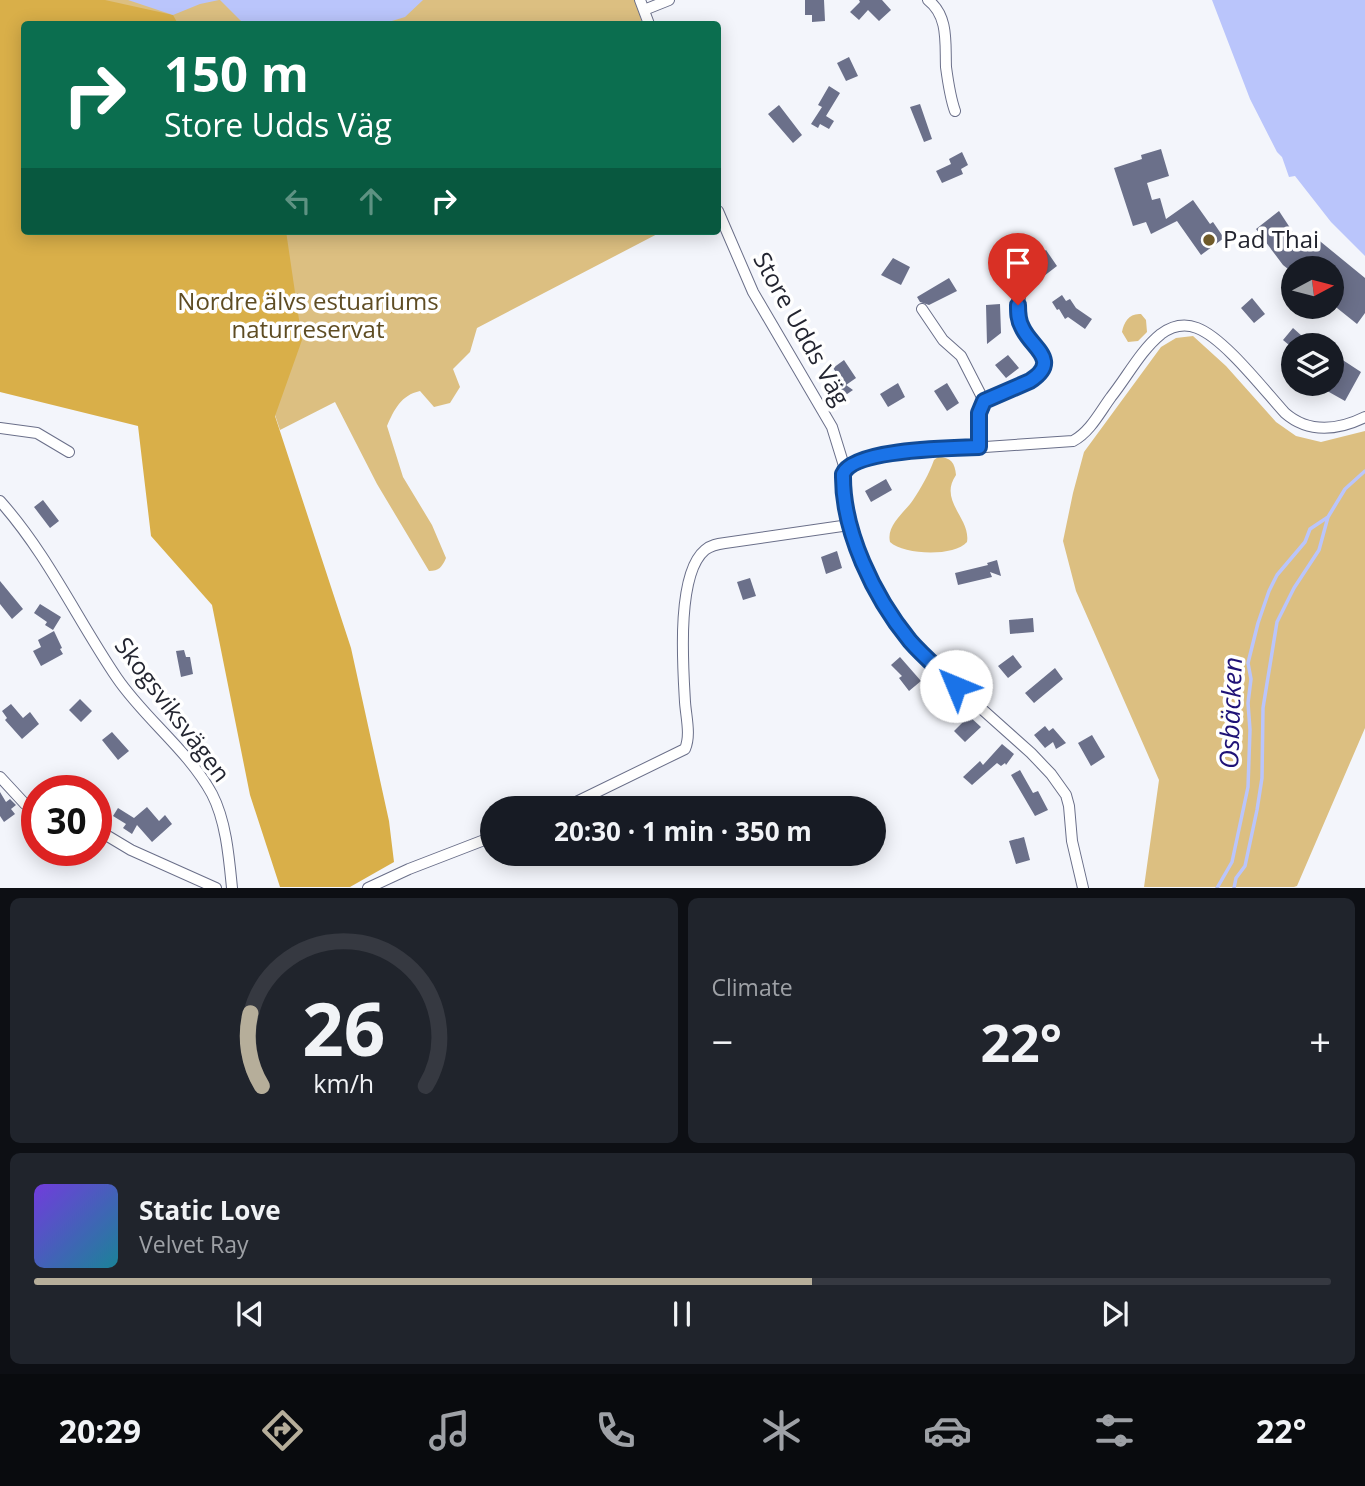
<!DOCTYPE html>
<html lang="en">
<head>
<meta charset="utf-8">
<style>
  body { margin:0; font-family:"Open Sans",sans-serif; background:#20242c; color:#f1f3f6; height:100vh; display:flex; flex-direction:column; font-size:26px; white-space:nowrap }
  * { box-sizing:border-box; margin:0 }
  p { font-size:23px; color:#9ea1a6 }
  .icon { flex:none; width:38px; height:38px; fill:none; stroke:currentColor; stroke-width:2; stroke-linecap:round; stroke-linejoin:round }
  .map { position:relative; height:888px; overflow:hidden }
  .details { display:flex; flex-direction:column; gap:10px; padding:10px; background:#0d0f14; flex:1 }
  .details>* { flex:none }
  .guide { position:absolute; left:21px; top:21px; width:700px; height:214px; border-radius:7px; box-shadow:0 4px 18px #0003; background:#0b6e4f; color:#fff; overflow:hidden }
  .needle { width:46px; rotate:83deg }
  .tools { position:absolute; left:1281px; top:256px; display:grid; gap:14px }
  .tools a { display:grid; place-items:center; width:63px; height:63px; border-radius:50%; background:#171b24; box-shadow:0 4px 18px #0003; font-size:35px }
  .speed { position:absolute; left:21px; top:775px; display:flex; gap:14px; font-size:35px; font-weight:700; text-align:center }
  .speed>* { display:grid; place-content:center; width:91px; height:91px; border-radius:50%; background:#171b24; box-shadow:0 4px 18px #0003; line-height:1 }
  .speed .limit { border:10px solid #d22; background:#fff; color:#111 }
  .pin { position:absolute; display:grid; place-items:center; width:60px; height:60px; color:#fff; margin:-72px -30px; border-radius:50% 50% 50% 0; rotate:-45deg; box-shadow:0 0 7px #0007 }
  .pin .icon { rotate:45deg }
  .me { position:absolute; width:77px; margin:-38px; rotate:315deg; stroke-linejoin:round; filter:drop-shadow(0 0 5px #0008) }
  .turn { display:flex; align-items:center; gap:24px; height:147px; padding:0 28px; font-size:32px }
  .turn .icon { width:91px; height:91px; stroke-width:2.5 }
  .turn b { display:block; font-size:49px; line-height:60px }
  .lanes { display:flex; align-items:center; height:66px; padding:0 28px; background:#0003; justify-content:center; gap:35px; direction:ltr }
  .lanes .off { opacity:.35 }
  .big { font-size:52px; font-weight:700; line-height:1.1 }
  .details .card { flex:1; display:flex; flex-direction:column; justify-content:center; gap:10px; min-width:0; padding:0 24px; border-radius:10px; background:#20242c }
  .details .dial { align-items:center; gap:0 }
  .dial svg { height:182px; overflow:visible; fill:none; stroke:#363941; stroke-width:7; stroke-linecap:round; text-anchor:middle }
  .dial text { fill:#f1f3f6; stroke:none }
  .song { display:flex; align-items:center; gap:21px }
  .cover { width:84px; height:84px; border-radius:10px; background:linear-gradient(135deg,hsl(260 70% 55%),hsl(190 70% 35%)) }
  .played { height:7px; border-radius:4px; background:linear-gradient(90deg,#b6ae9a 60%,#363941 60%) }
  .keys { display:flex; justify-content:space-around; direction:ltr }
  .heat { display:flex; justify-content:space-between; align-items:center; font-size:38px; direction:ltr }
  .details .tiles { flex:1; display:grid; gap:10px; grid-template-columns:1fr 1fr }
  .card:last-child { grid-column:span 2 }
  .trip { position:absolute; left:480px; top:796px; width:406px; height:70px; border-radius:35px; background:#171b24; box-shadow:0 4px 18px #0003; font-weight:700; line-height:70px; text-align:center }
  .tabs { display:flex; height:112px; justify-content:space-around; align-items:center; background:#090b0e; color:#9ea1a6 }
  .tabs .icon { width:49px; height:49px }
  .tabs .on { color:#b6ae9a }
  .tabs b { font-size:32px; color:#f1f3f6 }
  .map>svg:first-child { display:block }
  .green { fill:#dcbf81 }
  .forest { fill:#d9af49 }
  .water { fill:#bac5fb }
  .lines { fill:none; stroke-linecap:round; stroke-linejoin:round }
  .stream { stroke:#bac5fb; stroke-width:3.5 }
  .building { fill:#6b708a }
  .minor-casing { stroke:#6a6f89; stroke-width:12 }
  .minor { stroke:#fff; stroke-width:10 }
  .route-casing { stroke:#114b97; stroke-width:18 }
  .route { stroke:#1a73e8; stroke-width:12 }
  .poi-dot { fill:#6f5a29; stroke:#fff; stroke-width:2.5 }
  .labels { text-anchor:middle; stroke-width:7; stroke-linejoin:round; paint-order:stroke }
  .poi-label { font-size:24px; fill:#232530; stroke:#fff; text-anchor:start }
  .park-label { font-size:24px; fill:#5e4c23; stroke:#fff }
  .street-label { font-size:24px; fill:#232530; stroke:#fff }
  .water-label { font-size:26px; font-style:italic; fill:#1f1277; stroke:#fff }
</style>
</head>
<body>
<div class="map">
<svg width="1365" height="888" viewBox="0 0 1365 888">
  <rect width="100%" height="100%" fill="#f3f5fb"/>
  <path class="green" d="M95,0H637L642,24H99Z
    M136,231H663L477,328L470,352L453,369L460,387L450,403L434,407L420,391C401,395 394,410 387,426L403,477L432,525L446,558C442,567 439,571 429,571L377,484L335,402L280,430L275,415Z
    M1141,314L1146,320L1147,332L1138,341L1128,342L1122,332C1124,322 1129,313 1141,314Z
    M1193,336L1226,366L1276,422L1296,436L1321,442L1365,431V728L1297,886L1294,887H1144L1159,780L1076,591L1063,541L1073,493L1084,452L1161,347L1176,338Z
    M938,457C951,457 955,463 956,475C938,501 971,518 967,542C954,557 904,555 890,542C886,525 905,512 913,500C921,488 929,474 934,460Z"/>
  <path class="forest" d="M0,0H105L173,15L178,24H24V231H286L302,340L275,416L351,648L389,821L394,862L350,887H280L250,795L212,605L151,536L138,426L0,392Z"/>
  <path class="water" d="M128,0H219L200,4L173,15Z
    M220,0H423L405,17L382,24H244Z
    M1212,0H1365V256L1331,222L1295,176L1289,177L1282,157L1277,152L1250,99Z"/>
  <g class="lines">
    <path class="stream" d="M1217,888L1232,862L1248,787L1250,730L1248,703L1251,679L1248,663L1258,623L1269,591L1277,575L1305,542L1310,529L1328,517L1345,489L1365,471
      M1234,888L1236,878L1245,866L1257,810L1262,778L1263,708L1277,622L1294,588L1319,550L1328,517"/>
  </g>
  <path class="building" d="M805,0H824L825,21L812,22V15H805Z
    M859,0H882L891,10L879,21L868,10L859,20L850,12L860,2Z
    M849,57L858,76L846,81L837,63Z
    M829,86L840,93L826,116L834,121L829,129L820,124L818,128L811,124L822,107L818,105Z
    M920,104L932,139L924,142L910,107Z
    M779,105L802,135L793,143L768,114Z
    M1161,149L1169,176L1147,183L1152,200L1160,198L1166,219L1193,200L1210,224L1213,222L1224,238L1201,255L1177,221L1151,234L1146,222L1133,226L1114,168L1142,159L1141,155Z
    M962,152L968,165L961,169L963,174L942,183L936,171L951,164L949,159Z
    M1279,211L1300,243L1310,233L1365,278V313L1357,324L1332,304V268H1293V273L1283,265L1256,229Z
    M1046,250L1057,266L1044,276L1036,265L1040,262L1036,257Z
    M893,258L910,267L901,285L881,275Z
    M949,278L957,291L929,305L920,302L917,297Z
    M1062,295L1066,301L1070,299L1076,308L1092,319L1085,329L1068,317L1065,319L1059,309L1057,310L1052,302Z
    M1252,298L1265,314L1254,323L1241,308Z
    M1000,304L1001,333L987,344L986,305Z
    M1293,328L1312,345H1289L1283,340Z
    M1332,353L1361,372L1345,401L1313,383H1332Z
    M1008,355L1019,368L1006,378L995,365Z
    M844,360L856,378L846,385L853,390L837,401L831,392L844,383L833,368Z
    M898,383L905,397L888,407L880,394Z
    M947,383L959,403L947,411L934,391Z
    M886,479L892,490L871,502L865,491Z
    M43,500L59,521L50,528L34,507Z
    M837,551L842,568L826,574L821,557Z
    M997,560L1001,576L990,572L992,577L958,585L955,573L988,565L987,563Z
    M750,578L756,596L743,600L737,582Z
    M0,581L23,609L12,619L0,604Z
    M40,604L61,617L53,630L45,625L47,622L34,613Z
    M1033,618L1034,632L1010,634L1009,620Z
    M54,631L62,648L60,649L63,654L41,666L33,651L41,647L38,640Z
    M184,650L186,657H190L193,674L181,677L176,651Z
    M1013,655L1022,667L1008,678L998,666Z
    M900,657L921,681L909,691L899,678L902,676L891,665Z
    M1055,668L1063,679L1034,703L1025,693Z
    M80,699L92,711L81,722L69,710Z
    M11,704L23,718L30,712L39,724L22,739L5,720L7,718L2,711Z
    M969,716L981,727L965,742L954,731Z
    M1045,726L1049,731L1053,728L1066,743L1056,749L1053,742L1045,748L1034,735Z
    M112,732L129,751L118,760L102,740Z
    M1092,735L1105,757L1091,766L1078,743Z
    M1002,744L1014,754L1006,765L1005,763L1001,766L997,763L972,785L963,777L980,761L983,765Z
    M1020,770L1033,793L1038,791L1048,810L1035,816L1011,775Z
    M0,792L6,802L10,799L16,805L11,809L15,814L4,822L0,816Z
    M147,807L159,821L165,815L172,824L152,842L137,825L132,834L123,828L126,824L113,816L118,808L134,818Z
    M1024,837L1030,860L1016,864L1009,841Z"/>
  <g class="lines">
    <defs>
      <path id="minor" d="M640,0L649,24
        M928,0C949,16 945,44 946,67C948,82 950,97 955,111
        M644,10L669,0
        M718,211L753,292L832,427L845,469
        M922,309L943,340L961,356L984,401
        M0,428L37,433L69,452
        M979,447V413L984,401L1030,381C1060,361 1034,350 1023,330C1016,318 1019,304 1021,291
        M0,501C48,555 77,619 117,678C145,719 188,750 212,794C226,821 229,857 232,888
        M0,777L25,804L37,809
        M564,808L685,749C691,735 686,717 685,702C683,667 676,574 705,550C711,545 717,544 725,543L849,525
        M96,829L131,850L216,888
        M368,888L409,869L492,837
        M1083,888L1072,841L1069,806L1066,795L1051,774L1031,753L956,686L910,640L875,586L860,557L849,525L843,486L845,469L865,460L897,453L1073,441C1090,432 1100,412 1111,397C1127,377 1141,350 1161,334C1172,326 1184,323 1197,328C1224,338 1264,390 1285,413C1309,434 1339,430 1365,417"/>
    </defs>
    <use href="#minor" class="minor-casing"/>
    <use href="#minor" class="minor"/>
  </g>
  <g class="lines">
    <defs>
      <path id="route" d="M956,686C941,671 924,657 910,641C874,597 842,531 843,474C853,449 953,448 979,447V413L984,401L1030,381C1062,360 1031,348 1022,327C1018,320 1018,313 1018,305"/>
    </defs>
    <use href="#route" class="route-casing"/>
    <use href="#route" class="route"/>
  </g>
  <circle class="poi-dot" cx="1209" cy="240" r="7"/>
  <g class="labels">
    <g class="poi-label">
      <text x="1223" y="248">Pad Thai</text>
    </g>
    <g class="park-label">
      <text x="308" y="310">Nordre älvs estuariums<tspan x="308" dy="28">naturreservat</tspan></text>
    </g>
    <g class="street-label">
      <text transform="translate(801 329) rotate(61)" y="8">Store Udds Väg</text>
      <text transform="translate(172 710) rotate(53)" y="8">Skogsviksvägen</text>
    </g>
    <g class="water-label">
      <text transform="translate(1231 713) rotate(-88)" y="9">Osbäcken</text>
    </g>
  </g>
</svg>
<div class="tools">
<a><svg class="needle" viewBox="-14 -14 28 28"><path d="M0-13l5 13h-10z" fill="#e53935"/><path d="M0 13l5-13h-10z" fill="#9ea1a6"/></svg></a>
<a><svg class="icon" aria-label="layers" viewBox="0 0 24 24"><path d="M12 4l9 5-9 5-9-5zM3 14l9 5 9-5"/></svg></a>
</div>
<div class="speed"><div class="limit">30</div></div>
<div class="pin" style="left:1018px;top:305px;background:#d93025"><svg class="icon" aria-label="arrive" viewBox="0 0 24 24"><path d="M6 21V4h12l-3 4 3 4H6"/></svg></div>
<svg class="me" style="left:956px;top:686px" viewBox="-20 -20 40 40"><circle r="19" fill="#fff"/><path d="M0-13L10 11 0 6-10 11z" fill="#1a73e8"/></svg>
<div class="trip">20:30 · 1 min · 350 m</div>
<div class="guide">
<div class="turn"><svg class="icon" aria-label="right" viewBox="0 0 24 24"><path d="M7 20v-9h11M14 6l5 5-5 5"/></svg><div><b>150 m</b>Store Udds Väg</div></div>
<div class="lanes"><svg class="icon off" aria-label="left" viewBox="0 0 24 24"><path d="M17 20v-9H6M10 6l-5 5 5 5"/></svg><svg class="icon off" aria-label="ahead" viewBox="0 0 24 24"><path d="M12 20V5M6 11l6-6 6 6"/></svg><svg class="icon" aria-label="right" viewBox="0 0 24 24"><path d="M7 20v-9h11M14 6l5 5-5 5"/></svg></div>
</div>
</div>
<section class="details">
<div class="tiles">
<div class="card dial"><svg viewBox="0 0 100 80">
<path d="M14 69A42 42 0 1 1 86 69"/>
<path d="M14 69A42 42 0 0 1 9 37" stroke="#b6ae9a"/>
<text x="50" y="56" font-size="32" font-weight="700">26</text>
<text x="50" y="72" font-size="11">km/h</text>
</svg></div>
<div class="card"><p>Climate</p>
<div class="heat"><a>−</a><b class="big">22°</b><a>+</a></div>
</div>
<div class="card">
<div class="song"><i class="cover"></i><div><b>Static Love</b><p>Velvet Ray</p></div></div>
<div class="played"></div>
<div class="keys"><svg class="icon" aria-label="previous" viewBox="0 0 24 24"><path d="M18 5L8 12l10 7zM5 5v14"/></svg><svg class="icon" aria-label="pause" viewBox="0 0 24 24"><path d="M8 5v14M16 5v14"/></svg><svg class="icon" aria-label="next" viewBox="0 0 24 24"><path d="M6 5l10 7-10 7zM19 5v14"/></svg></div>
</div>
</div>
</section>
<nav class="tabs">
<b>20:29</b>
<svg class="icon on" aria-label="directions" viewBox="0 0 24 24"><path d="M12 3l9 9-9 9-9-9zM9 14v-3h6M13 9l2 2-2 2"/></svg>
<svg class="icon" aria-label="music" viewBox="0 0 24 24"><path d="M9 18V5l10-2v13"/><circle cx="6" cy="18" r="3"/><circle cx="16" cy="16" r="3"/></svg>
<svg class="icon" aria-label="phone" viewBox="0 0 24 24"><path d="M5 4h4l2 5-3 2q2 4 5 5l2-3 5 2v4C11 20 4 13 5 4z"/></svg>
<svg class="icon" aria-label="climate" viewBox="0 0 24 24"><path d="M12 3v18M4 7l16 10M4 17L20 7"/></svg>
<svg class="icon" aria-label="car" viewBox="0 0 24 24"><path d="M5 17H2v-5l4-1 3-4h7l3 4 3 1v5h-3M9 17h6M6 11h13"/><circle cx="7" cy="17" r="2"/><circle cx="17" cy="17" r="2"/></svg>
<svg class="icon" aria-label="filters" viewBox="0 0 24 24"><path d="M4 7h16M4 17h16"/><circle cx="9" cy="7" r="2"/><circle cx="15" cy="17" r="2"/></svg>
<b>22°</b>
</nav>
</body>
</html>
